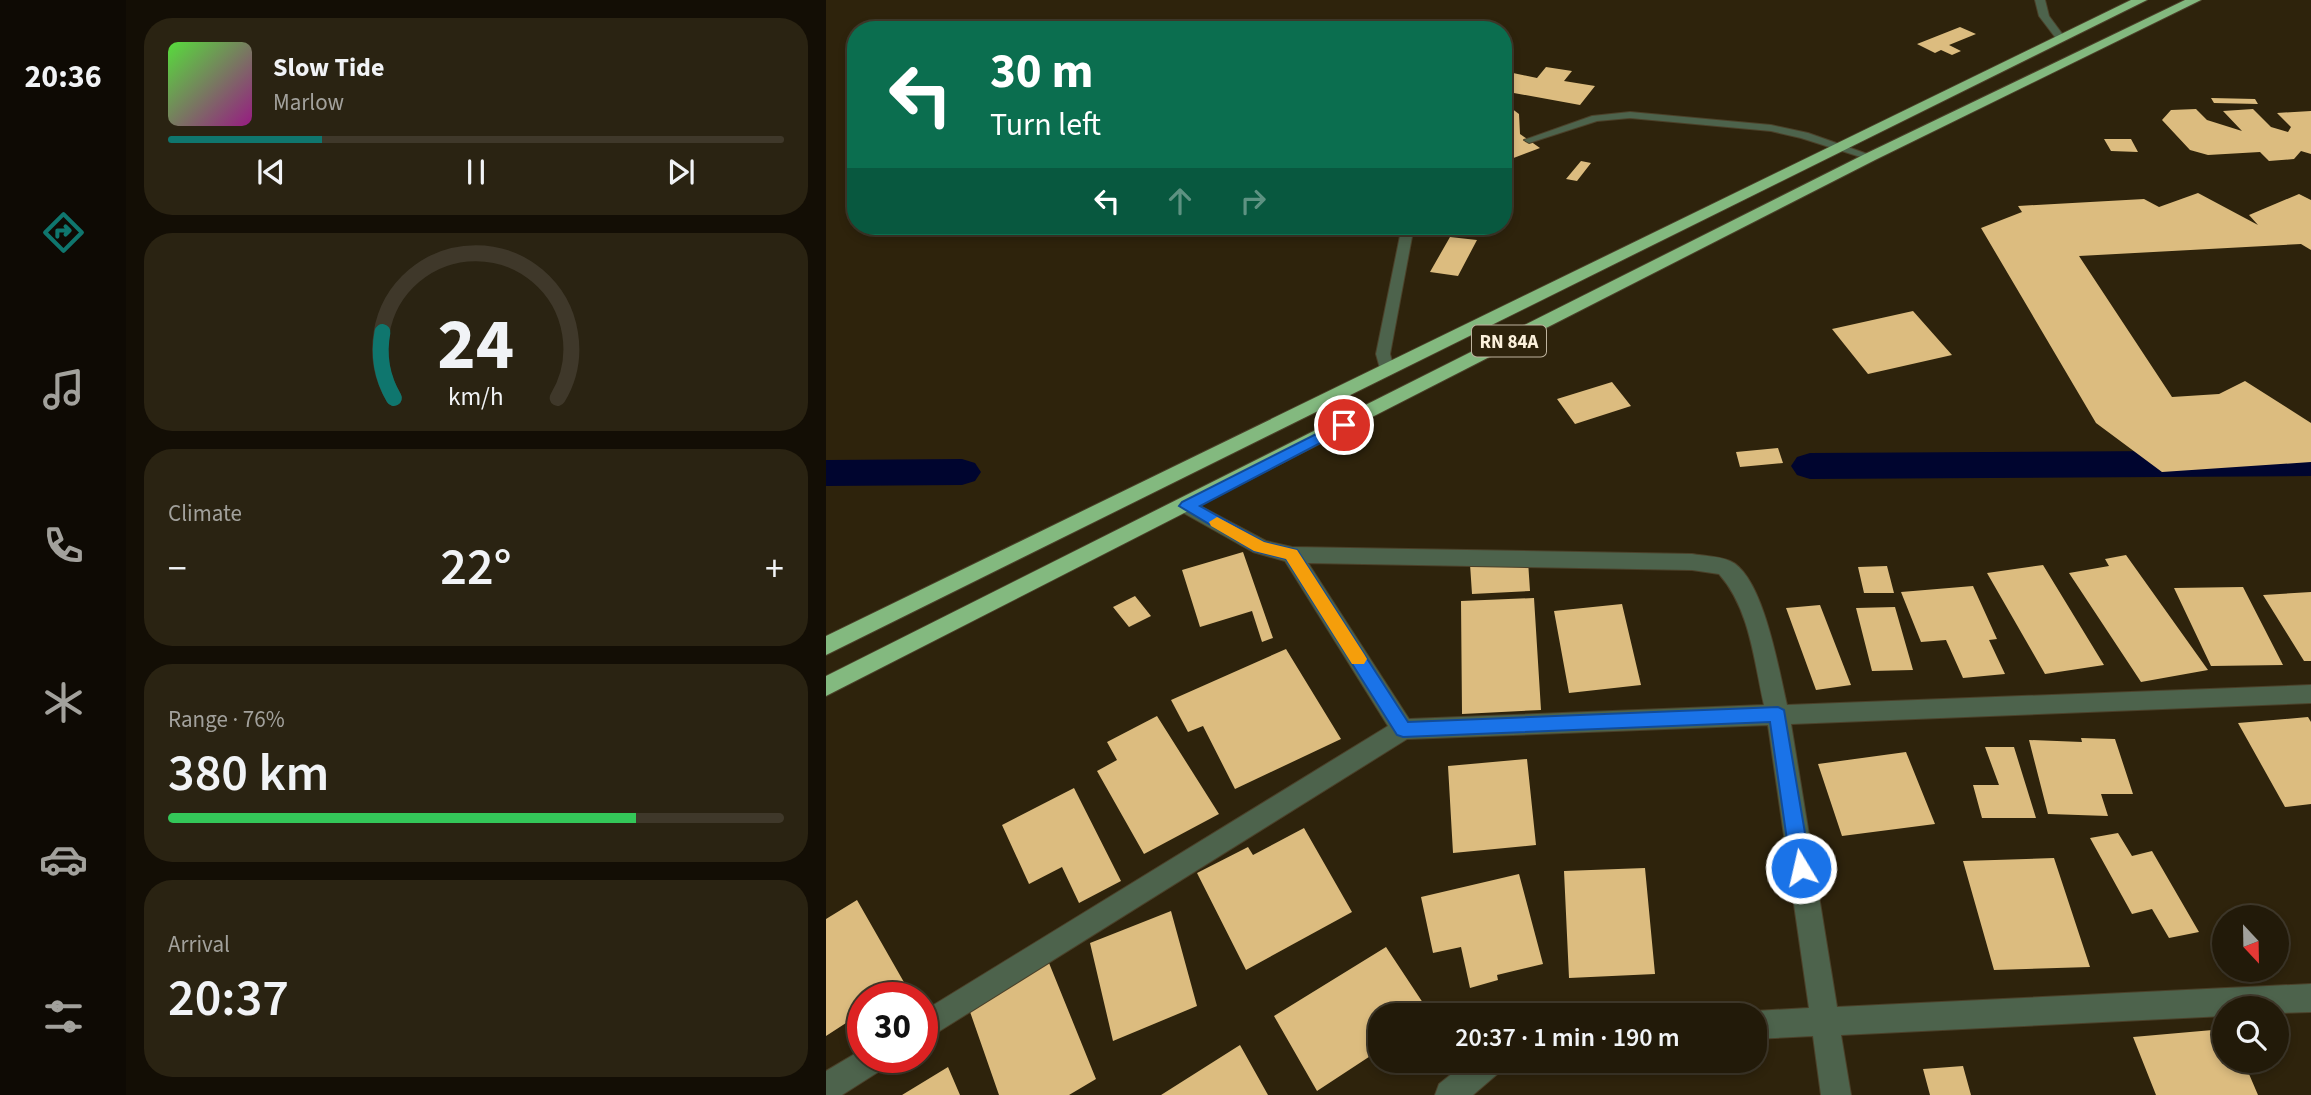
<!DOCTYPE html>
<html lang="en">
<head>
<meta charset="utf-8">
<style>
  body { margin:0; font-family:"Source Sans 3",sans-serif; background:#2a2312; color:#f1f3f6; height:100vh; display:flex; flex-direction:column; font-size:26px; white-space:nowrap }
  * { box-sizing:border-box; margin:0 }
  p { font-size:23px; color:#a2a19c }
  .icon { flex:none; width:38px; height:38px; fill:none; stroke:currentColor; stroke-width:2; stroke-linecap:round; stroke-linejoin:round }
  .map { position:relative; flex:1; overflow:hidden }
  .drawer { display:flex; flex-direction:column; gap:18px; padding:18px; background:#130e05; width:700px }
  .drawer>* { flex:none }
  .guide { position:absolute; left:21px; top:21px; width:665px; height:214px; border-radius:28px; box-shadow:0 4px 10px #0003,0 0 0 2px #3f382a; background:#0b6e4f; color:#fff; overflow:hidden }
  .needle { width:46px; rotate:158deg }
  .controls { position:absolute; left:1386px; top:905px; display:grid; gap:14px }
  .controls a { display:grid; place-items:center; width:77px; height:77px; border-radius:50%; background:#221a09; box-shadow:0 4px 10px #0003,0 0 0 2px #3f382a; font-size:35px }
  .speed { position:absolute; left:21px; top:982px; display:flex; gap:14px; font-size:35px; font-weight:700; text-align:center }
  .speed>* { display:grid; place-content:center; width:91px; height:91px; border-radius:50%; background:#221a09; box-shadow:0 4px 10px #0003,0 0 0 2px #3f382a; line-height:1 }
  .speed .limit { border:10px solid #d22; background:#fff; color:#111 }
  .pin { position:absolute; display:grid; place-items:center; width:60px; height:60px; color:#fff; margin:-30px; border:4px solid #fff; border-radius:50%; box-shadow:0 2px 7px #0007 }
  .me { position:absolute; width:77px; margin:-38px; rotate:351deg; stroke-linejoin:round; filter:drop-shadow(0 0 5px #0008) }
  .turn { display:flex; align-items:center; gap:24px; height:147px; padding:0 28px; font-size:32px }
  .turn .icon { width:91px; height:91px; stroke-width:2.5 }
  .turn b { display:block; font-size:49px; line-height:60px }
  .lanes { display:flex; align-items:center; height:66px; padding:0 28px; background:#0003; justify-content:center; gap:35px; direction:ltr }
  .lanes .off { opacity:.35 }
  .big { font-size:52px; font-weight:600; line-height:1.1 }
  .drawer .widget { flex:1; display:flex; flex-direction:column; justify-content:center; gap:10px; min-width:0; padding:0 24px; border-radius:28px; background:#2a2312 }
  .drawer .dial { align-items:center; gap:0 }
  .dial svg { height:182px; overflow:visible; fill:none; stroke:#3f382a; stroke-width:7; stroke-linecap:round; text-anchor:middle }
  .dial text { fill:#f1f3f6; stroke:none }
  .song { display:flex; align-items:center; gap:21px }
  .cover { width:84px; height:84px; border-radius:10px; background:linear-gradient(135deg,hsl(110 70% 55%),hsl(310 70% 35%)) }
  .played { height:7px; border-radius:4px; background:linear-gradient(90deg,#0f766e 25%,#3f382a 25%) }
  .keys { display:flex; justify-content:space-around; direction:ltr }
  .heat { display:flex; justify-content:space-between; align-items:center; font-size:38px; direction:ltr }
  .charge { height:10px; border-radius:5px; background:linear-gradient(90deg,#34c759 76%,#3f382a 0) }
  .trip { position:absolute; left:542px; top:1003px; width:399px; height:70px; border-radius:28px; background:#221a09; box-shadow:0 4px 10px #0003,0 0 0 2px #3f382a; font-weight:600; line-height:70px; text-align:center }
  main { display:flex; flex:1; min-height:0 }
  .dock { display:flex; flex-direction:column; width:126px; justify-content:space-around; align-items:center; background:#0e0a04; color:#a2a19c }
  .dock .icon { width:49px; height:49px }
  .dock .on { color:#0f766e }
  .dock b { font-size:32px; color:#f1f3f6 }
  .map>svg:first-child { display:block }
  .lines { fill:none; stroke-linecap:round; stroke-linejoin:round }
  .canal { fill:#00052f; fill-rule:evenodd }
  .building { fill:#dcbc7f }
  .lane-casing { stroke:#4b4029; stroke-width:2 }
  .street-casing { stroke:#4b4029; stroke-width:2 }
  .highway-casing { stroke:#4b4029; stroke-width:2 }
  .lane { fill:#4d634c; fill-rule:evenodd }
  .street { fill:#4d634c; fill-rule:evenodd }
  .highway { fill:#83b97f; fill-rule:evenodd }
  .route { fill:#1a73e8; stroke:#114b97; stroke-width:2 }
  .slow { fill:#f59e0b }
  .labels { text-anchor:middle; stroke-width:7; stroke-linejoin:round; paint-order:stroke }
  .shield { fill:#2e230c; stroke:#beb39e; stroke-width:2 }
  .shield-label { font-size:19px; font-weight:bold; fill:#fcf1dc }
</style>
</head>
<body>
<main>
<nav class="dock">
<b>20:36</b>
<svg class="icon on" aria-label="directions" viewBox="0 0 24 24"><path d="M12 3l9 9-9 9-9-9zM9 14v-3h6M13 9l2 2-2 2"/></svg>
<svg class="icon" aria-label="music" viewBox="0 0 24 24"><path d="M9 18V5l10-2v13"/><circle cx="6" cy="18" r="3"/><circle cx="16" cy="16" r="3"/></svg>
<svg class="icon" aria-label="phone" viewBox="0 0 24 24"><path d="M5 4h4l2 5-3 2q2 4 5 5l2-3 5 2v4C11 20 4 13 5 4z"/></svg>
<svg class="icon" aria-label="climate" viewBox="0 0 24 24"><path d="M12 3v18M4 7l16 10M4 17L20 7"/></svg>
<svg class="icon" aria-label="car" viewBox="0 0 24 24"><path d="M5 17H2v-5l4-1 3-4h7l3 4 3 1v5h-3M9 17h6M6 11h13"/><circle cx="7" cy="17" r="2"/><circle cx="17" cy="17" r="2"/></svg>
<svg class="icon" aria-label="filters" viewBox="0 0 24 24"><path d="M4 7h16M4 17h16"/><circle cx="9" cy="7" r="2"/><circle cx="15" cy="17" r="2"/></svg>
</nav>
<section class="drawer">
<div class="widget">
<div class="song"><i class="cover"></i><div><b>Slow Tide</b><p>Marlow</p></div></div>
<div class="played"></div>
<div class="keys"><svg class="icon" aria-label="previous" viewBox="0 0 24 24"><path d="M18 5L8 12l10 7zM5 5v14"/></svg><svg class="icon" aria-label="pause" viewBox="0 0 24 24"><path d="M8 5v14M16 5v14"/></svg><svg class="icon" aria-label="next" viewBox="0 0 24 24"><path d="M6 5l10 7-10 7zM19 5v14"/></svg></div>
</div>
<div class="widget dial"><svg viewBox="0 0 100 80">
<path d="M14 69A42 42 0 1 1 86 69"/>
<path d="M14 69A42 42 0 0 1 9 40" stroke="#0f766e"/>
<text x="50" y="56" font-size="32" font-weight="700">24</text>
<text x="50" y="72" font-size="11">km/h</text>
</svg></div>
<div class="widget"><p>Climate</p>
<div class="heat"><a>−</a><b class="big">22°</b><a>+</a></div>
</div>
<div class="widget"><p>Range · 76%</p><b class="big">380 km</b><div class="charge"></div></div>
<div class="widget"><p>Arrival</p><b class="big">20:37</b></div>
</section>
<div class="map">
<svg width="1485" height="1095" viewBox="0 0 1485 1095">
  <rect width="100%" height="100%" fill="#2e230c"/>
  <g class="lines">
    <path class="canal" d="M1485,450V476L984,479L971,475L965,466L971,457L984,453Z
      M136,459L149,463L155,472L149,481L136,485L0,486V460Z"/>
  </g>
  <path class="building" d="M1134,27L1150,34L1123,45L1135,51L1126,55L1115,50L1109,53L1091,44Z
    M720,67L746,71L738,81L769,86L754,105L677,91V84L687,73L711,78Z
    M1385,98L1429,99L1432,104L1388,103Z
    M677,102L693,114L694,134L714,148L677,162Z
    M1370,109L1381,120L1416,131L1397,111L1427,109L1445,127L1462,132L1465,127L1451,113L1485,111V154L1475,151L1468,159L1443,161L1434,152L1382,155L1364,150L1336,120L1345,110Z
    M1278,139H1305L1312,152L1285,151Z
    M755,161L765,163L751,181L740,179Z
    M1372,193L1432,225L1423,215L1473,194L1485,200V250L1475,244L1253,256L1346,397L1393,394L1419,381L1485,423V462L1336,472L1270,423L1155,228L1196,212L1192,206L1318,199L1333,207Z
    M624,237L651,240L632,276L604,272Z
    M1087,311L1126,355L1042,374L1006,329Z
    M786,382L805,406L749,424L731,399Z
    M952,448L957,463L914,467L910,452Z
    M417,552L447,638L436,642L426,611L374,627L356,570Z
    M1300,555L1382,670L1315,682L1243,573L1283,566L1279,559Z
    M702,561L704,591L646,594L644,564Z
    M1217,565L1278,665L1219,674L1161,573Z
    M1061,566L1068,593H1038L1032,567Z
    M1147,586L1171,639L1163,640L1179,674L1137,678L1120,640L1095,642L1075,592Z
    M1417,587L1457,665L1385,666L1348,588Z
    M1485,592V661H1478L1437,595Z
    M309,596L325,616L303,627L287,607Z
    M708,598L715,710L636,714L635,601Z
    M796,604L815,685L743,693L728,611Z
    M994,605L1025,685L990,690L960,608Z
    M1069,607L1087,670L1046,671L1030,608Z
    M460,649L515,739L409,789L377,726L362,732L345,700Z
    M331,716L393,814L318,854L271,771L291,760L281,742Z
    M1482,717L1485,722V804L1459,807L1412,723Z
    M1255,738L1289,739L1307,794H1275L1282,816L1222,814L1203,740L1256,742Z
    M1159,747H1188L1210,818H1156L1147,785H1173Z
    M1080,752L1109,824L1016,836L992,764Z
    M701,759L710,845L627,853L622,766Z
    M248,788L295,881L253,903L236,867L203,884L176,825Z
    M478,828L526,912L420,970L371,873L422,847L427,855Z
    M1292,833L1306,856L1326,851L1373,932L1343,938L1326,909L1306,914L1264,838Z
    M1228,858L1264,967L1168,970L1137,861Z
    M819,868L829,974L743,978L738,871Z
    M693,874L717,964L671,975L672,980L644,988L635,947L607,953L595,897Z
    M31,900L79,984L59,998H37V1012L0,1036V919Z
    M345,911L371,1006L287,1041L264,943Z
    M560,947L605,1015H555V1049L491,1091L448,1016Z
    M223,963L270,1079L243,1095H173L142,1006Z
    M1398,1029V1060H1417L1432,1095H1330L1307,1037Z
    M414,1045L442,1095H335Z
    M1137,1066L1145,1095H1104L1097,1069Z
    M122,1067L134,1095H76Z"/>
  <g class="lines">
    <defs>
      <path id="lane" d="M1209,0H1219L1223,16L1240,39L1238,41H1232L1213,16Z
        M804,112L945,125L982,133L1050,157L1044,160L975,138L945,131L804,118L771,121L703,143L698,140L766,116Z
        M576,226H588L564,354L569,372L562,376L555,372L550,354Z"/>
      <path id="street" d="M361,499L440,541L466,547L866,554C878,556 893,556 904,561C937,575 953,671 961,705L1485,685V703L965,724L1011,1007L1485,984V1012L1451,1013V1008H1398V1016L1015,1035L1025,1095H995L987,1036L929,1039V1015H919L929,1011L983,1008L942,725L581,739L96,1042V1012L562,726L459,561L427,552L354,511L351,506L354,501ZM482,563L866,570L893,574C924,609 928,661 938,705L583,719Z
        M37,1049V1057H65L60,1067L16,1095H0V1071Z
        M643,1060H680L676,1070L647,1095H609L613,1084Z"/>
      <path id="highway" d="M1305,0H1321L0,655V636Z
        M1359,0H1375L1049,160L0,696V676L1039,154Z"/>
    </defs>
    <use href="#lane" class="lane-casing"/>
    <use href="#street" class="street-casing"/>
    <use href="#highway" class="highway-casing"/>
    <use href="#lane" class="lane"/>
    <use href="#street" class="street"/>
    <use href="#highway" class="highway"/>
  </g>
  <path class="route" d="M518,420L526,425L523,428L374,506L438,542L471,550L582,722L952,707L958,710L985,868L982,875L975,877L968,875L965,868L944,722L577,737L571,735L460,559L428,551L353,506L356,502Z"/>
  <path class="slow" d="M391,517L438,542L471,550L538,654L541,659L538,664H526L460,559L428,551L385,526L383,522Z"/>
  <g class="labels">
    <rect class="shield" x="646" y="325.5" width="74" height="31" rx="5"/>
    <g class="shield-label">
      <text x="683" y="348">RN 84A</text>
    </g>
  </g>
</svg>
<div class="controls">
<a><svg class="needle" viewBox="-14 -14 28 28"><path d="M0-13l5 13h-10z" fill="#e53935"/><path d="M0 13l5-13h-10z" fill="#a2a19c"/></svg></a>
<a><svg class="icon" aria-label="search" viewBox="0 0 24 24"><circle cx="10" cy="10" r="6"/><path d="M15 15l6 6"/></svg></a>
</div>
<div class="speed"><div class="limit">30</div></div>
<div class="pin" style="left:518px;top:425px;background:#d93025"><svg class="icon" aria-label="arrive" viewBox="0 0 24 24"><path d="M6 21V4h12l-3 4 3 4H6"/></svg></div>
<svg class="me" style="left:975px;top:868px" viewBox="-20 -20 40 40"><circle r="17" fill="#1a73e8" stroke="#fff" stroke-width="3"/><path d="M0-11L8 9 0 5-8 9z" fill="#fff"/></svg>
<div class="trip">20:37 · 1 min · 190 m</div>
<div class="guide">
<div class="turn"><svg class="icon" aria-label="left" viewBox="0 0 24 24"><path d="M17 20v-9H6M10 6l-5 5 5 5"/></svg><div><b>30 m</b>Turn left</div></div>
<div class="lanes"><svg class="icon" aria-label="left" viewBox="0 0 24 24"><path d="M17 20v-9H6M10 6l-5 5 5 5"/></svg><svg class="icon off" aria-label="ahead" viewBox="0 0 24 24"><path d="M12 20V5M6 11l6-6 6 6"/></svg><svg class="icon off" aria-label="right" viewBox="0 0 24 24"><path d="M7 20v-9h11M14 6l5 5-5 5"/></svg></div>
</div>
</div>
</main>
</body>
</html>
